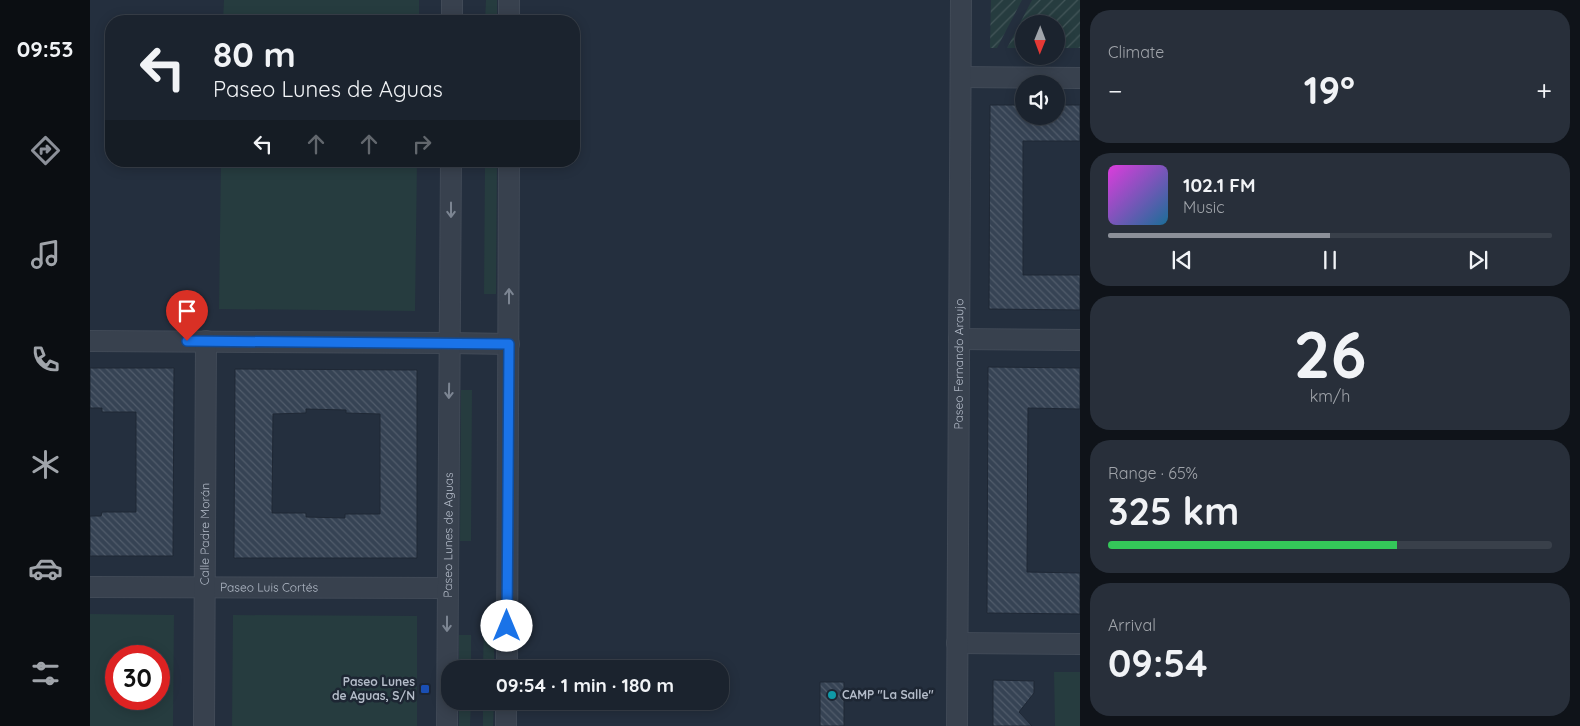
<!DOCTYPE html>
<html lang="en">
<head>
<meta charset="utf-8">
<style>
  body { margin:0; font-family:Quicksand,sans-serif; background:#282f3a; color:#f1f3f6; height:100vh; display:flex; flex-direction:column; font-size:19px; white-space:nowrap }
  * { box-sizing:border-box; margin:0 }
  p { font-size:16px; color:#a0a4aa }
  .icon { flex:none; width:28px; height:28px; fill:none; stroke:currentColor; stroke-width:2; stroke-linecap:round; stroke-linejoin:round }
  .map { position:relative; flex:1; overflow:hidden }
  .panel { display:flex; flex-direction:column; gap:10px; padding:10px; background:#0f1319; width:500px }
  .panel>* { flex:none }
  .hud { position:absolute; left:15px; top:15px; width:475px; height:152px; border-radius:20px; box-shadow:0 2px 12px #0003,0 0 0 1px #39404a; background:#1b232e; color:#f1f3f6; overflow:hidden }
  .needle { width:32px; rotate:181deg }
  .tools { position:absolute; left:925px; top:15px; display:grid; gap:10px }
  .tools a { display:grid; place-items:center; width:50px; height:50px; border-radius:50%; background:#1b232e; box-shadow:0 2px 12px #0003,0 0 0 1px #39404a; font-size:25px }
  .speed { position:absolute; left:15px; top:645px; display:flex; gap:10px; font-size:25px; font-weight:700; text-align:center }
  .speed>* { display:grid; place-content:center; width:65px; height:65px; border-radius:50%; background:#1b232e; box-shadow:0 2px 12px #0003,0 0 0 1px #39404a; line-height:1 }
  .speed .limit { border:8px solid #d22; background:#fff; color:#111 }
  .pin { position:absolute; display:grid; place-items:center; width:42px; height:42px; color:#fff; margin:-51px -21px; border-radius:50% 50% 50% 0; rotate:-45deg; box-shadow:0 0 5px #0007 }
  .pin .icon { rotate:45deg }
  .me { position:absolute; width:55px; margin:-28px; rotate:0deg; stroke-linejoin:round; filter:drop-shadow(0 0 4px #0008) }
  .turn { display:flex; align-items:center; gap:18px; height:105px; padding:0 25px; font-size:22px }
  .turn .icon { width:65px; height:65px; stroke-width:2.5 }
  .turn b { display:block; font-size:35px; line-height:42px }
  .lanes { display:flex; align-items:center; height:48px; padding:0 25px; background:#0003; justify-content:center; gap:25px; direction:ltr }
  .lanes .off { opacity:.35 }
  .big { font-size:38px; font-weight:800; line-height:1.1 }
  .panel .tile { flex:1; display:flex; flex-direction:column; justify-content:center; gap:8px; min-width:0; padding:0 18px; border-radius:20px; background:#282f3a }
  .panel .dial { align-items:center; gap:0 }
  .dial b { font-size:65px; line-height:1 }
  .song { display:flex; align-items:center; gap:15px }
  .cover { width:60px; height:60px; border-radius:8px; background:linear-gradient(135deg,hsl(300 70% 55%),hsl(200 70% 35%)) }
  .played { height:5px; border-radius:2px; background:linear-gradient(90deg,#8c9099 50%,#39404a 50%) }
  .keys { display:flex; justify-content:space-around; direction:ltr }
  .heat { display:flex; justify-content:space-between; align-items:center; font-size:28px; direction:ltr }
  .charge { height:8px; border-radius:4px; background:linear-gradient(90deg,#34c759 65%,#39404a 0) }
  .trip { position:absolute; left:351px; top:660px; width:288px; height:50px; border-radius:20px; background:#1b232e; box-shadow:0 2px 12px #0003,0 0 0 1px #39404a; font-weight:800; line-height:50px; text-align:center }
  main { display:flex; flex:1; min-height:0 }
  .menu { display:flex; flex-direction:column; width:90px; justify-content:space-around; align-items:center; background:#0b0e12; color:#a0a4aa }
  .menu .icon { width:35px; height:35px }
  .menu .current { color:#8c9099 }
  .menu b { font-size:22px; color:#f1f3f6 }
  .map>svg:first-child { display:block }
  .green { fill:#263c3f; fill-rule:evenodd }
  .garden { fill:url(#garden-furrows) }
  .building { fill:url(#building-back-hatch); stroke:#1f2835; fill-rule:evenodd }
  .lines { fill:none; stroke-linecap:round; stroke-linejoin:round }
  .minor-casing { stroke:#414a57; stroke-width:22 }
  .minor { stroke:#38414e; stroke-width:20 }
  .oneway { stroke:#7c8592 }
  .route-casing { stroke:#114b97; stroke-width:12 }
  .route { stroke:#1a73e8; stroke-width:9 }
  .transit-dot { fill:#1a4fb4; stroke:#1d2633; stroke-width:2 }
  .culture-dot { fill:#0f9aa8; stroke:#1d2633; stroke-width:2 }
  .labels { text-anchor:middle; stroke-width:5; stroke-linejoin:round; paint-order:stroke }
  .street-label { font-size:12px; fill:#b4bcc9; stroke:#1d2633 }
  .poi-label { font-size:12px; font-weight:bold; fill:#b4bcc9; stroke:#1d2633; text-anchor:end }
</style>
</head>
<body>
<main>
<nav class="menu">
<b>09:53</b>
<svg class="icon current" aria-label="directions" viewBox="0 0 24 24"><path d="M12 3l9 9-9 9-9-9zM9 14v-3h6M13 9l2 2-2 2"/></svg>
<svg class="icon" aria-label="music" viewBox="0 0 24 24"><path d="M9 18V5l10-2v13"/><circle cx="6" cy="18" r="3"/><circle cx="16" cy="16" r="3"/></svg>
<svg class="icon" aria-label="phone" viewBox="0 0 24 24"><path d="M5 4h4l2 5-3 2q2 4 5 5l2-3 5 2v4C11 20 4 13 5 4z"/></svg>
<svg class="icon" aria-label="climate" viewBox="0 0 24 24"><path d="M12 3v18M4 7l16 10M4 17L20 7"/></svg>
<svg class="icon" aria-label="car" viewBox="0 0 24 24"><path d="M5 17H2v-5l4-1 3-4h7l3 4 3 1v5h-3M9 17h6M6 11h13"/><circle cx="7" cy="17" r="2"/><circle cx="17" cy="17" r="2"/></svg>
<svg class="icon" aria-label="filters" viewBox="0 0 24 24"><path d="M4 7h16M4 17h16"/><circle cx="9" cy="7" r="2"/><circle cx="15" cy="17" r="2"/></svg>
</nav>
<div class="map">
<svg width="990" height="726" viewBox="0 0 990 726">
  <defs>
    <pattern id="garden-furrows" width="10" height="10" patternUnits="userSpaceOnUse" patternTransform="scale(1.25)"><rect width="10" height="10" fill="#263c3f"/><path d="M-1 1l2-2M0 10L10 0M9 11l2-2" fill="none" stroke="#435659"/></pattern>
    <pattern id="building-back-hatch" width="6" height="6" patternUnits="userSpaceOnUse" patternTransform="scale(1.25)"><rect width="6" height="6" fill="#364354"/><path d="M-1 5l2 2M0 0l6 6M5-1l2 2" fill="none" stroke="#515c6b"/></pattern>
  </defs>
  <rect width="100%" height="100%" fill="#242f3e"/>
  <path class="green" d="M134,0H329V21H133Z
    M396,0H407V21H395Z
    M131,161H327L325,311L129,309Z
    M395,161H407L406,294H394Z
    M371,390H382L381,541H370Z
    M0,614L84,615L83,726H0ZM26,656H69V699H26Z
    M143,615L327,616V726H142Z
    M394,615H404V669H393Z
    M369,635H381V669H369Z
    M964,672H990V726H965Z
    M369,701H381L380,726H369Z
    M393,701H404L403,726H393Z"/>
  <path class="garden" d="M901,0H932L907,48H900Z
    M942,0H990V48H966V24H934V48H917Z"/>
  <path class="building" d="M900,105H934V116H966V105H990V141H933V275H990V310L899,309Z
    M898,367L990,368V409L938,408L937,572L990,573V614L897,613Z
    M0,368H84L83,556H0V516H11L12,512H46V412H12V408H0Z
    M145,369L327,370V558H144ZM216,409L256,410V413L290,414V514H255V518L216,517V513H182L183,414L216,413Z
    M903,680L944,681V693L929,712L942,726H903Z
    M730,682H754V726H730Z"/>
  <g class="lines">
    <defs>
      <g id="minor">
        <path d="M362,21V0"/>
        <path d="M419,21V0"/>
        <path d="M871,77L990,78"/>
        <path d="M869,339L990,340"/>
        <path d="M0,341L360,343L419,344"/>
        <path id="s1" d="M0,587L357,588"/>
        <path d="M867,643L990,644"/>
        <path d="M417,669L419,161"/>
        <path id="s2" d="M114,726L116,341"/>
        <path id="s3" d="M357,726L361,161"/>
        <path d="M416,726V701"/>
        <path id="s4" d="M867,726L871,0"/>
      </g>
    </defs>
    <use href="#minor" class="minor-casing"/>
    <use href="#minor" class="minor"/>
  </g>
  <defs><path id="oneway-shaft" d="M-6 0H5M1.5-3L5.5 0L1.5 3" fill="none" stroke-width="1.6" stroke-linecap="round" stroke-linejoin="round" transform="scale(1.25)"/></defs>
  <g class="oneway">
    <use href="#oneway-shaft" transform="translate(361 210) rotate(90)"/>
    <use href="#oneway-shaft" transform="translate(419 296) rotate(-90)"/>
    <use href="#oneway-shaft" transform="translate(359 391) rotate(91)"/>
    <use href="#oneway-shaft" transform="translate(357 624) rotate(90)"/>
  </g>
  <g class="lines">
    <defs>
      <path id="route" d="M97,341L419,344L417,626"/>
    </defs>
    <use href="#route" class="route-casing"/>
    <use href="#route" class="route"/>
  </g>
  <rect class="transit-dot" x="330" y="684" width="10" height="10" rx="2.5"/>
  <circle class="culture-dot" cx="742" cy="695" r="5"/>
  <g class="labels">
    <g class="street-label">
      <text dy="4" stroke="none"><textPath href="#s4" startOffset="362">Paseo Fernando Araujo</textPath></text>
      <text dy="4" stroke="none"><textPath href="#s2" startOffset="192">Calle Padre Morán</textPath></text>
      <text dy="4" stroke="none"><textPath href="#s3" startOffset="191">Paseo Lunes de Aguas</textPath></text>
      <text dy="4" stroke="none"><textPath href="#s1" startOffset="179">Paseo Luis Cortés</textPath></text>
    </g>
    <g class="poi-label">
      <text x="325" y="686">Paseo Lunes<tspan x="325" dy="14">de Aguas, S/N</tspan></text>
      <text x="752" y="699" text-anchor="start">CAMP "La Salle"</text>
    </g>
  </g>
</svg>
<div class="tools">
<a><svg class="needle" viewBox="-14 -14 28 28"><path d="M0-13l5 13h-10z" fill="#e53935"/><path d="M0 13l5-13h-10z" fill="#a0a4aa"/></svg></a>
<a><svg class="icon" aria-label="sound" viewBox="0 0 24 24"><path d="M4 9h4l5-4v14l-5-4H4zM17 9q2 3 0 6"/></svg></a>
</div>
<div class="speed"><div class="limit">30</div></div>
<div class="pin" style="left:97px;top:341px;background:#d93025"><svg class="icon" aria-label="arrive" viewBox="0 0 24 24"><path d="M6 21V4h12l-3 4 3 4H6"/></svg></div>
<svg class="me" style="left:417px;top:626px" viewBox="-20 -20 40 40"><circle r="19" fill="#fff"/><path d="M0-13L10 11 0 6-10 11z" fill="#1a73e8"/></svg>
<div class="trip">09:54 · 1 min · 180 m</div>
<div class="hud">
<div class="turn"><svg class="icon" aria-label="left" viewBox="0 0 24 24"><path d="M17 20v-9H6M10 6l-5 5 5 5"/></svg><div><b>80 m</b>Paseo Lunes de Aguas</div></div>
<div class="lanes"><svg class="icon" aria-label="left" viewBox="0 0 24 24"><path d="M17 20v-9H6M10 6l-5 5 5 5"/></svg><svg class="icon off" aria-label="ahead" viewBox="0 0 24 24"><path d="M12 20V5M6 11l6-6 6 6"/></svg><svg class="icon off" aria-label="ahead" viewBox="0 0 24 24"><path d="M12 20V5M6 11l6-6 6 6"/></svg><svg class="icon off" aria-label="right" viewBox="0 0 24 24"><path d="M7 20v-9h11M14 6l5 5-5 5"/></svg></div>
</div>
</div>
<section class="panel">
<div class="tile"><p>Climate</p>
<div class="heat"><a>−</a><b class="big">19°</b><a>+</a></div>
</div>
<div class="tile">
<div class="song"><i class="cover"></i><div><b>102.1 FM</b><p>Music</p></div></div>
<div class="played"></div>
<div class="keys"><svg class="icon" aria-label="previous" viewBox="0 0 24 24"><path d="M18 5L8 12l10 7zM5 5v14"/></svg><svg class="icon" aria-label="pause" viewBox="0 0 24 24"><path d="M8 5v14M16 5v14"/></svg><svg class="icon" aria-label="next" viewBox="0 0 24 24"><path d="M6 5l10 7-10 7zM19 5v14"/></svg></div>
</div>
<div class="tile dial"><b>26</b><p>km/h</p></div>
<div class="tile"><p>Range · 65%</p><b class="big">325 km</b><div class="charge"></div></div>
<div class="tile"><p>Arrival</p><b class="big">09:54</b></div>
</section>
</main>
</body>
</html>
